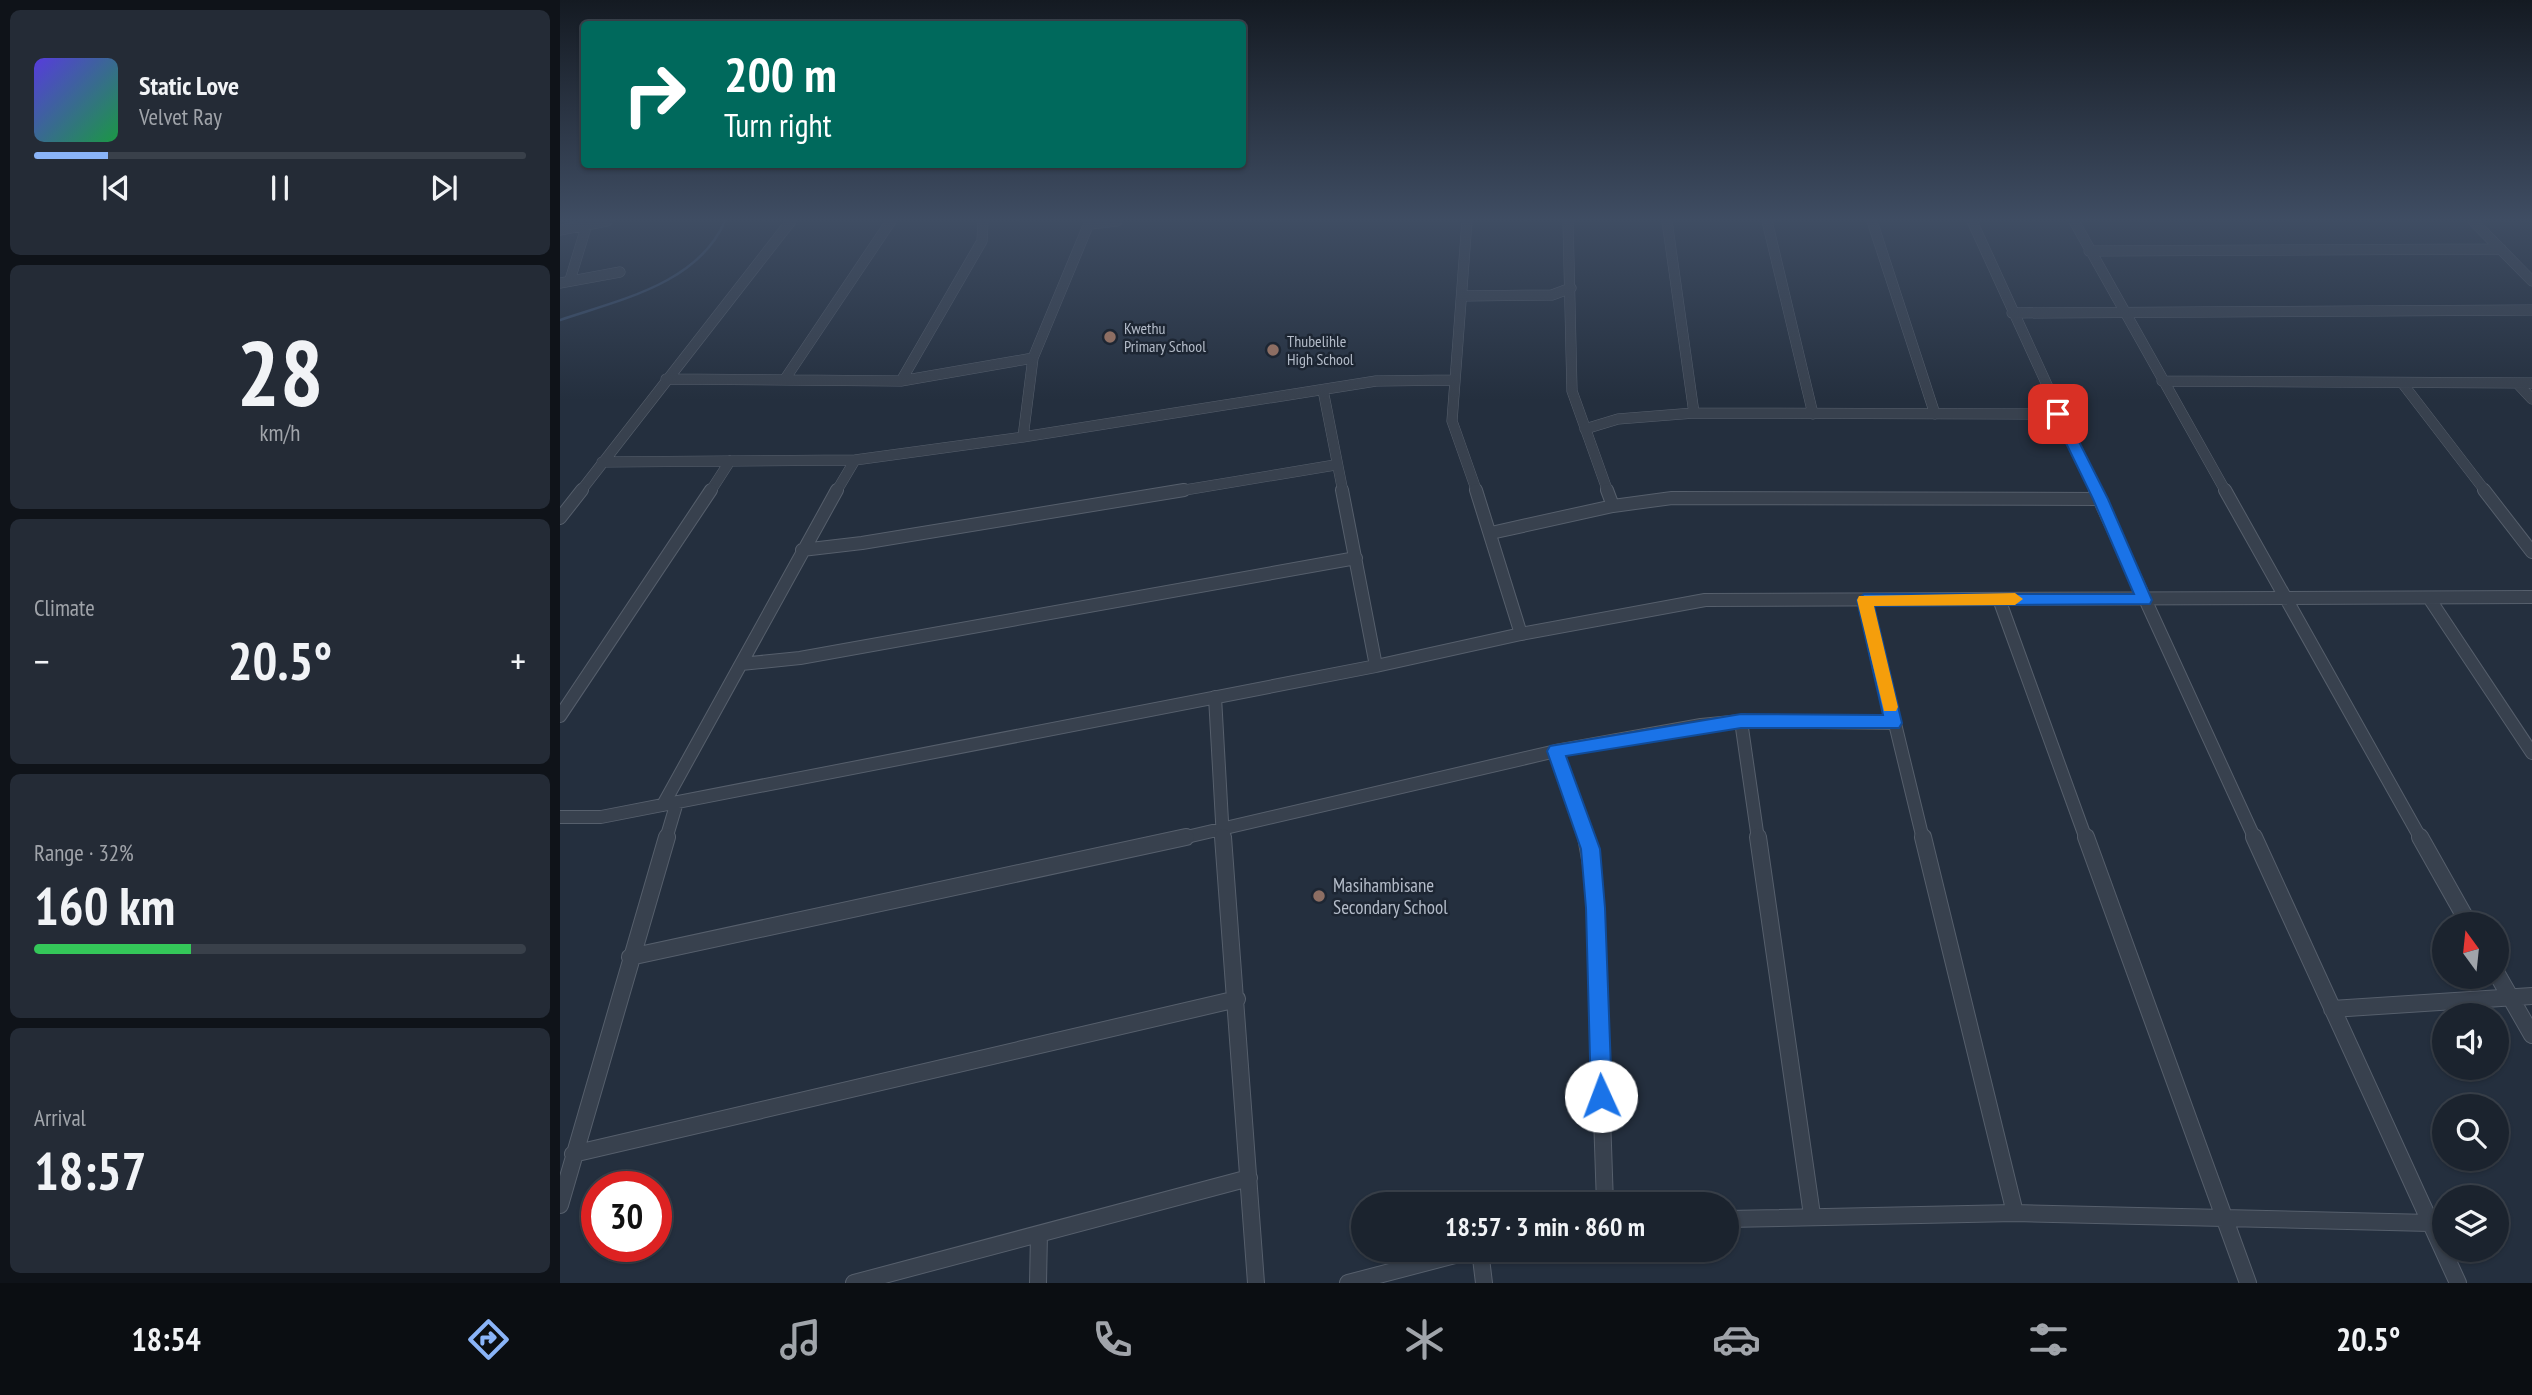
<!DOCTYPE html>
<html lang="en">
<head>
<meta charset="utf-8">
<style>
  body { margin:0; font-family:"PT Sans Narrow",sans-serif; background:#242b36; color:#f1f3f6; height:100vh; display:flex; flex-direction:column; font-size:26px; white-space:nowrap }
  * { box-sizing:border-box; margin:0 }
  p { font-size:23px; color:#a0a4aa }
  .icon { flex:none; width:38px; height:38px; fill:none; stroke:currentColor; stroke-width:2; stroke-linecap:round; stroke-linejoin:round }
  .map { position:relative; flex:1; overflow:hidden }
  .details { display:flex; flex-direction:column; gap:10px; padding:10px; background:#0f1319; width:560px }
  .details>* { flex:none }
  .hud { position:absolute; left:21px; top:21px; width:665px; height:147px; border-radius:7px; box-shadow:0 2px 5px #0004,0 0 0 2px #39404a; background:#00695c; color:#fff; overflow:hidden }
  .needle { width:46px; rotate:345deg }
  .buttons { position:absolute; left:1872px; top:912px; display:grid; gap:14px }
  .buttons a { display:grid; place-items:center; width:77px; height:77px; border-radius:50%; background:#1b232e; box-shadow:0 2px 5px #0004,0 0 0 2px #39404a; font-size:35px }
  .speed { position:absolute; left:21px; top:1171px; display:flex; gap:14px; font-size:35px; font-weight:700; text-align:center }
  .speed>* { display:grid; place-content:center; width:91px; height:91px; border-radius:50%; background:#1b232e; box-shadow:0 2px 5px #0004,0 0 0 2px #39404a; line-height:1 }
  .speed .limit { border:10px solid #d22; background:#fff; color:#111 }
  .pin { position:absolute; display:grid; place-items:center; width:60px; height:60px; color:#fff; margin:-30px; border-radius:14px; box-shadow:0 4px 10px #0006 }
  .me { position:absolute; width:77px; margin:-38px; rotate:358deg; stroke-linejoin:round; filter:drop-shadow(0 0 5px #0008) }
  .turn { display:flex; align-items:center; gap:24px; height:147px; padding:0 28px; font-size:32px }
  .turn .icon { width:91px; height:91px; stroke-width:2.5 }
  .turn b { display:block; font-size:49px; line-height:60px }
  .big { font-size:52px; font-weight:800; line-height:1.1 }
  .details .tile { flex:1; display:flex; flex-direction:column; justify-content:center; gap:10px; min-width:0; padding:0 24px; border-radius:10px; background:#242b36 }
  .details .dial { align-items:center; gap:0 }
  .dial b { font-size:91px; line-height:1 }
  .song { display:flex; align-items:center; gap:21px }
  .cover { width:84px; height:84px; border-radius:10px; background:linear-gradient(135deg,hsl(250 70% 55%),hsl(140 70% 35%)) }
  .played { height:7px; border-radius:4px; background:linear-gradient(90deg,#8ab4f8 15%,#39404a 15%) }
  .keys { display:flex; justify-content:space-around; direction:ltr }
  .heat { display:flex; justify-content:space-between; align-items:center; font-size:38px; direction:ltr }
  .charge { height:10px; border-radius:5px; background:linear-gradient(90deg,#34c759 32%,#39404a 0) }
  .trip { position:absolute; left:791px; top:1192px; width:388px; height:70px; border-radius:35px; background:#1b232e; box-shadow:0 2px 5px #0004,0 0 0 2px #39404a; font-weight:800; line-height:70px; text-align:center }
  .menu { display:flex; height:112px; justify-content:space-around; align-items:center; background:#0b0e12; color:#a0a4aa }
  .menu .icon { width:49px; height:49px }
  .menu .active { color:#8ab4f8 }
  .menu b { font-size:32px; color:#f1f3f6 }
  main { display:flex; flex:1; min-height:0 }
  .map>svg:first-child { display:block }
  .lines { fill:none; stroke-linecap:round; stroke-linejoin:round }
  .stream { stroke:#394c67; stroke-width:2.5 }
  .minor-far2-casing { stroke:#565f6c; stroke-width:11 }
  .minor-far1-casing { stroke:#565f6c; stroke-width:14 }
  .minor-casing { stroke:#565f6c; stroke-width:18 }
  .minor-far2 { stroke:#38414e; stroke-width:10 }
  .minor-far1 { stroke:#38414e; stroke-width:12 }
  .minor { stroke:#38414e; stroke-width:16 }
  .route { fill:#1a73e8; stroke:#114b97; stroke-width:2 }
  .slow { fill:#f59e0b }
  .education-dot { fill:#8d6e63; stroke:#1d2633; stroke-width:2.5 }
  .labels { text-anchor:middle; stroke-width:5; stroke-linejoin:round; paint-order:stroke }
  .far-poi-label { font-size:16px; fill:#b4bcc9; stroke:#1d2633; text-anchor:start }
  .poi-label { font-size:19px; fill:#b4bcc9; stroke:#1d2633; text-anchor:start }
</style>
</head>
<body>
<main>
<section class="details">
<div class="tile">
<div class="song"><i class="cover"></i><div><b>Static Love</b><p>Velvet Ray</p></div></div>
<div class="played"></div>
<div class="keys"><svg class="icon" aria-label="previous" viewBox="0 0 24 24"><path d="M18 5L8 12l10 7zM5 5v14"/></svg><svg class="icon" aria-label="pause" viewBox="0 0 24 24"><path d="M8 5v14M16 5v14"/></svg><svg class="icon" aria-label="next" viewBox="0 0 24 24"><path d="M6 5l10 7-10 7zM19 5v14"/></svg></div>
</div>
<div class="tile dial"><b>28</b><p>km/h</p></div>
<div class="tile"><p>Climate</p>
<div class="heat"><a>−</a><b class="big">20.5°</b><a>+</a></div>
</div>
<div class="tile"><p>Range · 32%</p><b class="big">160 km</b><div class="charge"></div></div>
<div class="tile"><p>Arrival</p><b class="big">18:57</b></div>
</section>
<div class="map">
<svg width="1972" height="1283" viewBox="0 0 1972 1283">
  <rect width="100%" height="100%" fill="#242f3e"/>
  <g class="lines">
    <path class="stream" d="M0,320C59,300 138,284 165,221"/>
    <defs>
      <path id="minor-far2" d="M907,221L892,421L917,492
        M1008,221L1012,391L1048,492
        M1107,221L1134,413
        M1207,221L1253,414
        M1312,221L1375,414
        M1412,221L1536,492
        M1514,221L1666,492
        M1913,221L1972,281
        M530,224L557,221
        M0,230L47,221
        M1529,251L1941,249
        M10,280L28,221
        M0,283L60,272
        M902,296L992,295L1011,288
        M1452,313L1972,310
        M106,379L341,381L473,358
        M225,379L331,221
        M341,381L422,241L423,221
        M1602,381L1972,383
        M1957,383L1972,399
        M1843,384L1926,492
        M763,390L783,492
        M1025,429L1058,419L1134,413L1498,414
        M463,437L473,358L530,221
        M42,462L295,460L463,437L816,381L894,380
        M20,492L231,221
        M150,492L170,461
        M276,492L295,460
        M613,492L775,465"/>
      <path id="minor-far1" d="M782,490L816,666
        M916,490L961,634
        M1047,490L1053,506
        M1535,490L1695,839
        M1665,490L1861,839
        M1924,490L1972,552
        M0,518L22,490
        M931,533L1053,506L1112,498L1540,499
        M242,550L302,543L624,490
        M1869,598L1972,753
        M1439,599L1526,839
        M1305,600L1363,839
        M181,664L240,658L796,558
        M655,697L663,839
        M0,716L151,490
        M1181,721L1198,839
        M996,751L1026,839
        M103,805L277,490
        M0,817H41L816,666L961,634L1145,600L1972,597
        M106,839L117,802
        M618,839L996,751L1141,725L1181,721L1334,723"/>
      <path id="minor" d="M663,837L696,1283
        M1026,837L1034,881L1045,1204
        M1198,837L1252,1215
        M1363,837L1455,1213
        M1526,837L1688,1283
        M1694,837L1898,1283
        M1860,837L1909,924
        M70,957L626,837
        M1937,974L1972,1035
        M1772,1009L1972,996
        M13,1154L677,999
        M0,1205L107,837
        M1167,1219L1455,1213L1870,1223
        M920,1250L924,1283
        M294,1283L689,1178
        M478,1283L479,1234
        M788,1283L914,1250"/>
    </defs>
    <use href="#minor-far2" class="minor-far2-casing"/>
    <use href="#minor-far1" class="minor-far1-casing"/>
    <use href="#minor" class="minor-casing"/>
    <use href="#minor-far2" class="minor-far2"/>
    <use href="#minor-far1" class="minor-far1"/>
    <use href="#minor" class="minor"/>
  </g>
  <linearGradient id="sky" x2="0" y2="1"><stop stop-color="#141a22"/><stop offset="0.55" stop-color="#3f4d63"/><stop offset="1" stop-color="#3f4d63" stop-opacity="0"/></linearGradient>
  <rect width="1972" height="400" fill="url(#sky)"/>
  <path class="route" d="M1498,410L1505,414L1548,499L1592,600L1590,604L1314,606L1342,723L1339,728H1181L1006,756L1040,849L1045,908L1052,1096L1049,1104L1041,1107L1034,1104L1031,1096L1026,908L1021,849L987,751L990,746L1181,714L1323,715L1297,600L1304,594H1574L1533,499L1492,414Z"/>
  <path class="slow" d="M1455,593L1463,599L1455,605L1314,606L1338,707L1336,711H1324L1297,600L1299,596Z"/>
  <g class="education-dot">
    <circle cx="550" cy="337" r="7"/>
    <circle cx="713" cy="350" r="7"/>
    <circle cx="759" cy="896" r="7"/>
  </g>
  <g class="labels">
    <g class="far-poi-label">
      <text x="564" y="334">Kwethu<tspan x="564" dy="18">Primary School</tspan></text>
      <text x="727" y="347">Thubelihle<tspan x="727" dy="18">High School</tspan></text>
    </g>
    <g class="poi-label">
      <text x="773" y="892">Masihambisane<tspan x="773" dy="22">Secondary School</tspan></text>
    </g>
  </g>
</svg>
<div class="buttons">
<a><svg class="needle" viewBox="-14 -14 28 28"><path d="M0-13l5 13h-10z" fill="#e53935"/><path d="M0 13l5-13h-10z" fill="#a0a4aa"/></svg></a>
<a><svg class="icon" aria-label="sound" viewBox="0 0 24 24"><path d="M4 9h4l5-4v14l-5-4H4zM17 9q2 3 0 6"/></svg></a>
<a><svg class="icon" aria-label="search" viewBox="0 0 24 24"><circle cx="10" cy="10" r="6"/><path d="M15 15l6 6"/></svg></a>
<a><svg class="icon" aria-label="layers" viewBox="0 0 24 24"><path d="M12 4l9 5-9 5-9-5zM3 14l9 5 9-5"/></svg></a>
</div>
<div class="speed"><div class="limit">30</div></div>
<div class="pin" style="left:1498px;top:414px;background:#d93025"><svg class="icon" aria-label="arrive" viewBox="0 0 24 24"><path d="M6 21V4h12l-3 4 3 4H6"/></svg></div>
<svg class="me" style="left:1041px;top:1096px" viewBox="-20 -20 40 40"><circle r="19" fill="#fff"/><path d="M0-13L10 11 0 6-10 11z" fill="#1a73e8"/></svg>
<div class="trip">18:57 · 3 min · 860 m</div>
<div class="hud">
<div class="turn"><svg class="icon" aria-label="right" viewBox="0 0 24 24"><path d="M7 20v-9h11M14 6l5 5-5 5"/></svg><div><b>200 m</b>Turn right</div></div>
</div>
</div>
</main>
<nav class="menu">
<b>18:54</b>
<svg class="icon active" aria-label="directions" viewBox="0 0 24 24"><path d="M12 3l9 9-9 9-9-9zM9 14v-3h6M13 9l2 2-2 2"/></svg>
<svg class="icon" aria-label="music" viewBox="0 0 24 24"><path d="M9 18V5l10-2v13"/><circle cx="6" cy="18" r="3"/><circle cx="16" cy="16" r="3"/></svg>
<svg class="icon" aria-label="phone" viewBox="0 0 24 24"><path d="M5 4h4l2 5-3 2q2 4 5 5l2-3 5 2v4C11 20 4 13 5 4z"/></svg>
<svg class="icon" aria-label="climate" viewBox="0 0 24 24"><path d="M12 3v18M4 7l16 10M4 17L20 7"/></svg>
<svg class="icon" aria-label="car" viewBox="0 0 24 24"><path d="M5 17H2v-5l4-1 3-4h7l3 4 3 1v5h-3M9 17h6M6 11h13"/><circle cx="7" cy="17" r="2"/><circle cx="17" cy="17" r="2"/></svg>
<svg class="icon" aria-label="filters" viewBox="0 0 24 24"><path d="M4 7h16M4 17h16"/><circle cx="9" cy="7" r="2"/><circle cx="15" cy="17" r="2"/></svg>
<b>20.5°</b>
</nav>
</body>
</html>
